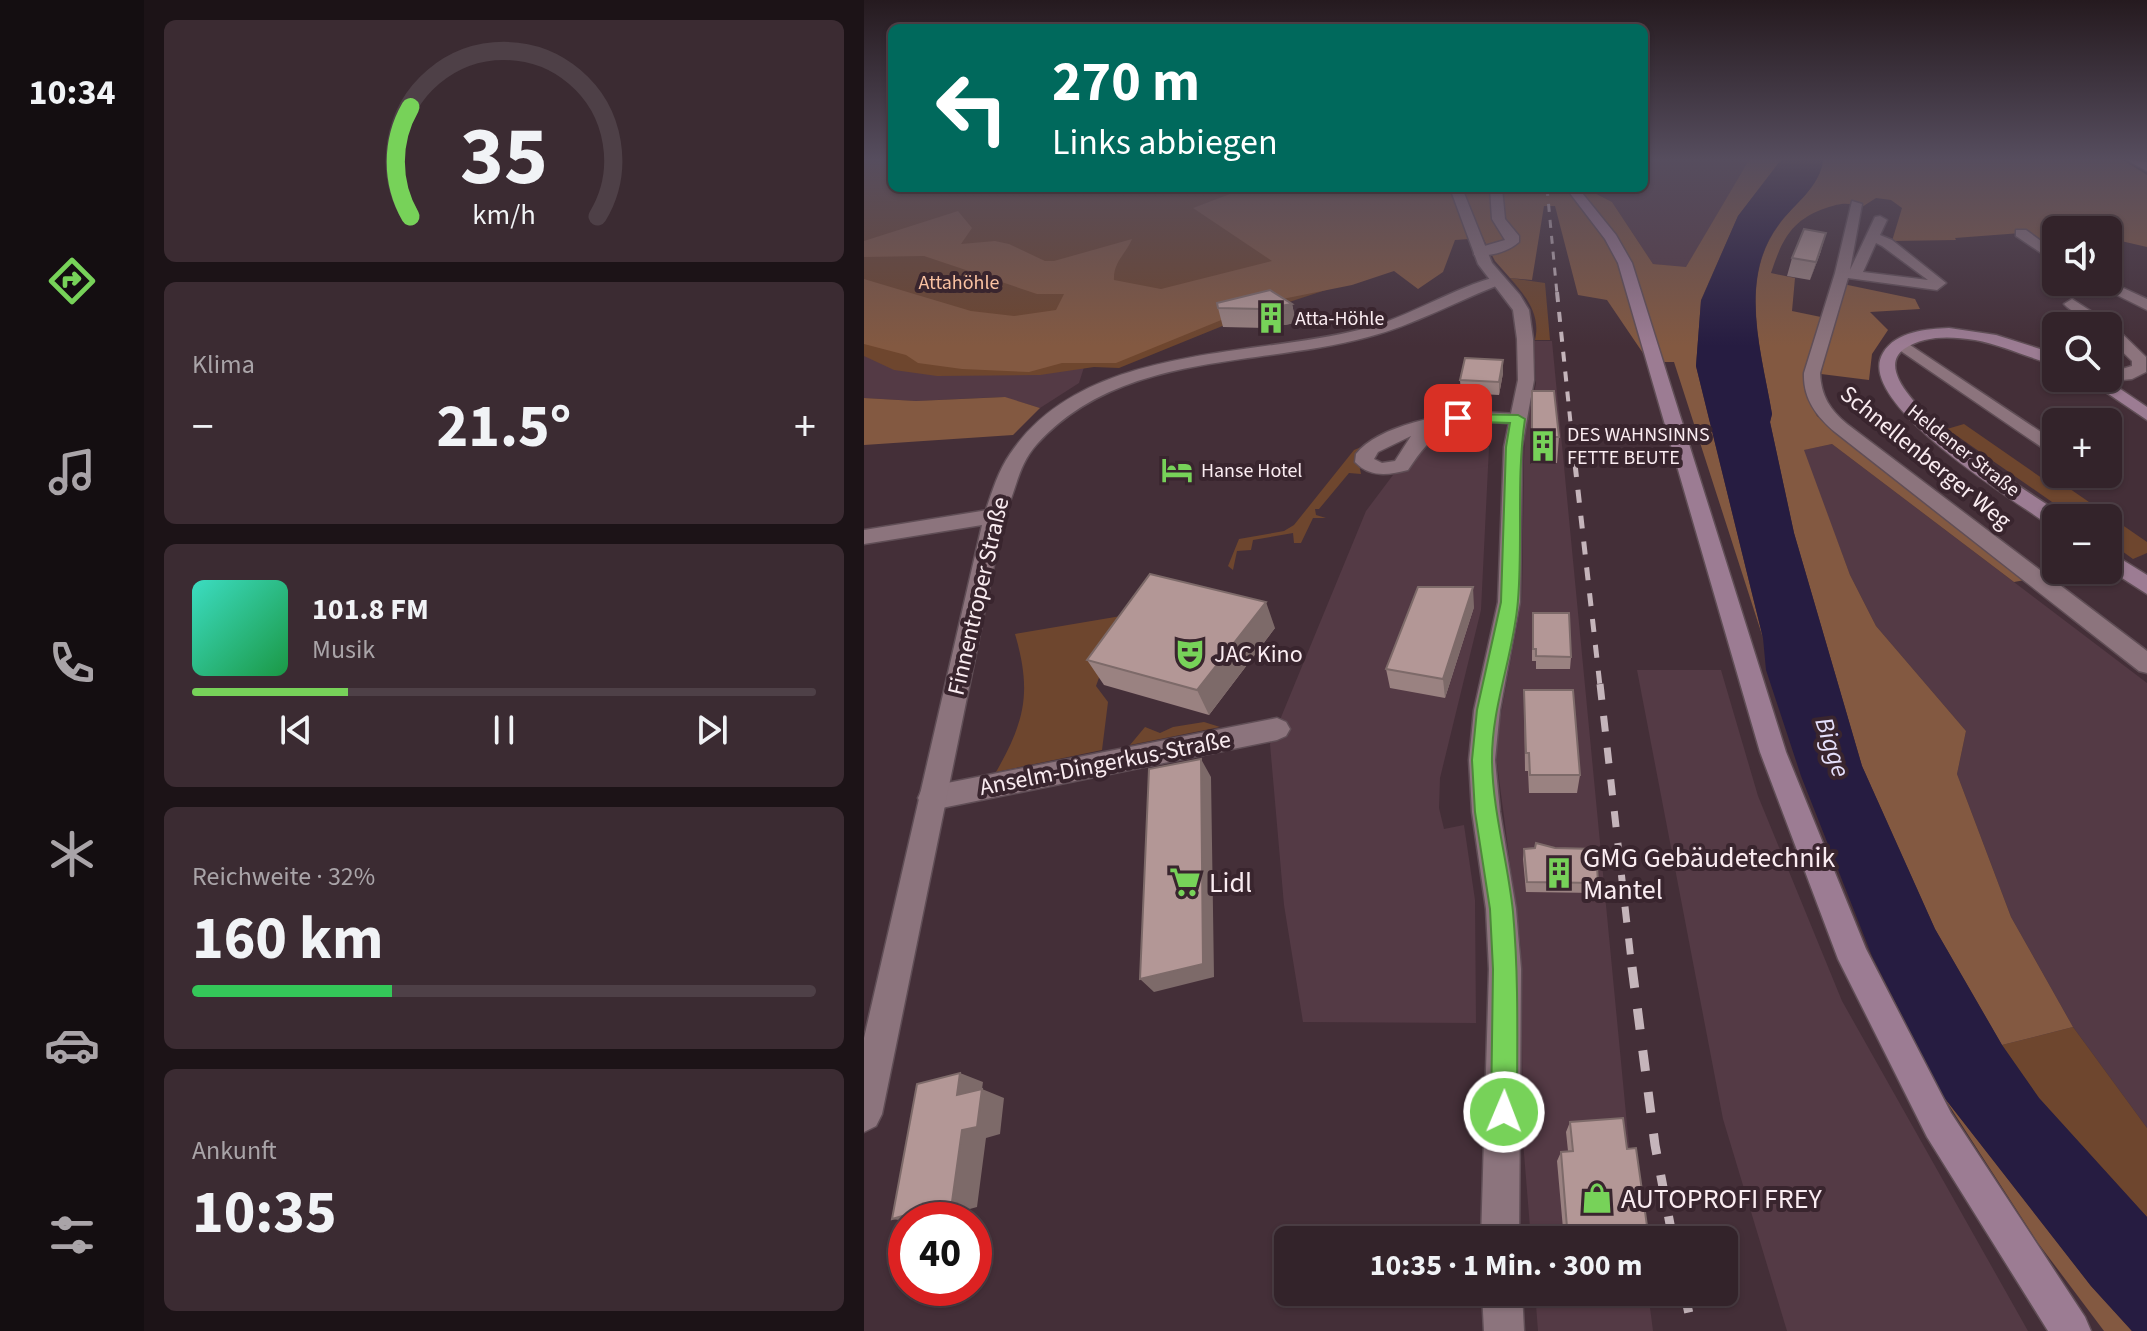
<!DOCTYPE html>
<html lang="de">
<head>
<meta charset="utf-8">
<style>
  body { margin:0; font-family:"Source Sans 3",sans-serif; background:#3b2b32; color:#f1f3f6; height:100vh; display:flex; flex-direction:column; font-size:30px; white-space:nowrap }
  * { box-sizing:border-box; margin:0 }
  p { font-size:26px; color:#a9a4a8 }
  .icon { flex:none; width:44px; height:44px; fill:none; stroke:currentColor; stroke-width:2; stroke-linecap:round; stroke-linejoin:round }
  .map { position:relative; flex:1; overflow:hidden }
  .details { display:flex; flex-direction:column; gap:20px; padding:20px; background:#1c1317; width:720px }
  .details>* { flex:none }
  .guide { position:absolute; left:24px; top:24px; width:760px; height:168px; border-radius:12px; box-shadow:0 2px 6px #0004,0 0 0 2px #4e4047; background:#00695c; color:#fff; overflow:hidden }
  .fabs { position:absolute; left:1178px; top:216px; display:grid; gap:16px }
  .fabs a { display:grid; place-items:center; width:80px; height:80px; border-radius:12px; background:#33232a; box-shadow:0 2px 6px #0004,0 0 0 2px #4e4047; font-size:40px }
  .speed { position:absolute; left:24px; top:1202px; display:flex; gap:16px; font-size:40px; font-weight:700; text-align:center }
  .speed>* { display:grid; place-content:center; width:104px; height:104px; border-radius:50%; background:#33232a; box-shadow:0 2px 6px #0004,0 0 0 2px #4e4047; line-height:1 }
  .speed .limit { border:12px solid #d22; background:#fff; color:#111 }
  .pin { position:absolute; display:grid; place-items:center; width:68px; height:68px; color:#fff; margin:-34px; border-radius:16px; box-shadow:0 4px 12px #0006 }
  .me { position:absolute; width:88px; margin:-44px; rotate:1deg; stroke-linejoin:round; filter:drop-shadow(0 0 6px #0008) }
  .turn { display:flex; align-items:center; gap:28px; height:168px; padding:0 32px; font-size:36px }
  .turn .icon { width:104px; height:104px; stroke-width:2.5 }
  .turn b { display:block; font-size:56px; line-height:68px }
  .big { font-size:60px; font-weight:700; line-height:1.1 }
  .details .tile { flex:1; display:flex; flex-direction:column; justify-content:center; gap:12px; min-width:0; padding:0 28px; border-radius:12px; background:#3b2b32 }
  .details .dial { align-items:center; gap:0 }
  .dial svg { height:208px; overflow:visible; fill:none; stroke:#4e4047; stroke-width:7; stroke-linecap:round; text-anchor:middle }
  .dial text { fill:#f1f3f6; stroke:none }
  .song { display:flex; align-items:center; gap:24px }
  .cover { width:96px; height:96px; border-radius:12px; background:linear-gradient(135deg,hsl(170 70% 55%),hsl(140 70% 35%)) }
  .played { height:8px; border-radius:4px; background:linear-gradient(90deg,#77d259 25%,#4e4047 25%) }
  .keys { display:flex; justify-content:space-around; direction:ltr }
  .heat { display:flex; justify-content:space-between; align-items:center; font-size:44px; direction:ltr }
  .charge { height:12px; border-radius:6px; background:linear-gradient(90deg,#34c759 32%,#4e4047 0) }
  .trip { position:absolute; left:410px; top:1226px; width:464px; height:80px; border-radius:12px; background:#33232a; box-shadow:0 2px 6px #0004,0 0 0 2px #4e4047; font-weight:700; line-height:80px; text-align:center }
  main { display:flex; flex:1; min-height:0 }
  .tabs { display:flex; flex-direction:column; width:144px; justify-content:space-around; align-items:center; background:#140e11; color:#a9a4a8 }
  .tabs .icon { width:56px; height:56px }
  .tabs .on { color:#77d259 }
  .tabs b { font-size:36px; color:#f1f3f6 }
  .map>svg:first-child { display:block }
  .built { fill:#543a45 }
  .green { fill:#6e462e }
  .forest { fill:#835941 }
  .water { fill:#261c41 }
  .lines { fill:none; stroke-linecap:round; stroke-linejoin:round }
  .minor-casing { stroke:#604e56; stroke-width:3 }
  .tertiary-casing { stroke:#604e56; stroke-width:3 }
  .secondary-casing { stroke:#604e56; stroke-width:3 }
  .minor { fill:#8c747d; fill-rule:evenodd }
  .tertiary { fill:#8c747d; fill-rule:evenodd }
  .secondary { fill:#9c7c93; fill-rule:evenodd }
  .rail-far4 { stroke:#c5b5bb; stroke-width:3; stroke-dasharray:8 8; stroke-linecap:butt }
  .rail-far3 { stroke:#c5b5bb; stroke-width:4; stroke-dasharray:10 10; stroke-linecap:butt }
  .rail-far2 { stroke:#c5b5bb; stroke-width:5; stroke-dasharray:13 13; stroke-linecap:butt }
  .rail-far1 { stroke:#c5b5bb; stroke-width:7; stroke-dasharray:16 16; stroke-linecap:butt }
  .rail { stroke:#c5b5bb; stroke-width:9; stroke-dasharray:21 21; stroke-linecap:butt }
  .wall { fill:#9a8281 }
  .shaded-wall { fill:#7d6a69 }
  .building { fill:#b39796; stroke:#7d6a69; stroke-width:2 }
  .route { fill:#77d259; stroke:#4d883a; stroke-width:2 }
  .labels { text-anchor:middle; stroke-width:8; stroke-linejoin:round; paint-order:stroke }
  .far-park-label { font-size:20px; fill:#f9c1a1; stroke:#39252e }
  .far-poi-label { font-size:20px; fill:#faecf1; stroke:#39252e; text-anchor:start }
  .far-street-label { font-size:20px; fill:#faecf1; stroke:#39252e }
  .street-label { font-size:24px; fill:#faecf1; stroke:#39252e }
  .poi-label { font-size:24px; fill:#faecf1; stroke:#39252e; text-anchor:start }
  .water-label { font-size:26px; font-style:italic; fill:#e5e0fc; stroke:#39252e }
  .near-poi-label { font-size:28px; fill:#faecf1; stroke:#39252e; text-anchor:start }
</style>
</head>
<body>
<main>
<nav class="tabs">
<b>10:34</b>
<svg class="icon on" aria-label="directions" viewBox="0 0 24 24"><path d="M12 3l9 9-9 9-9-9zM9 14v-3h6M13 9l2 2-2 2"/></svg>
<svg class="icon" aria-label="music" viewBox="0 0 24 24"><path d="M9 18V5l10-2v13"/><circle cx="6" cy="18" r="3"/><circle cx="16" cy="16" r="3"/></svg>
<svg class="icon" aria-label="phone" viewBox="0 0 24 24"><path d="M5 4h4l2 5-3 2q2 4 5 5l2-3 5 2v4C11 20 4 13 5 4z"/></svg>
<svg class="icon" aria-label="climate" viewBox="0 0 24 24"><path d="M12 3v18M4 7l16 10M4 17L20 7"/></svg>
<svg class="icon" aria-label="car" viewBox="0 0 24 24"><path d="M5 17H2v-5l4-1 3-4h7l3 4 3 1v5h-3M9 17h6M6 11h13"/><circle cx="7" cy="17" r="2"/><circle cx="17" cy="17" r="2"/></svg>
<svg class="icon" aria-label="filters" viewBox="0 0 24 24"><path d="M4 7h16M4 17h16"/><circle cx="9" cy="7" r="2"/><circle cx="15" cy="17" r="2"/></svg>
</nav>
<section class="details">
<div class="tile dial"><svg viewBox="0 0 100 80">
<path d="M14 69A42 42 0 1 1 86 69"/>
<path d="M14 69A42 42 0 0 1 14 27" stroke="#77d259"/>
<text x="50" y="56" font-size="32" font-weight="700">35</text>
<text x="50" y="72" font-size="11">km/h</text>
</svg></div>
<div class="tile"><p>Klima</p>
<div class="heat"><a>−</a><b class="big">21.5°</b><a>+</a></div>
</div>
<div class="tile">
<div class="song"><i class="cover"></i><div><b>101.8 FM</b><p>Musik</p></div></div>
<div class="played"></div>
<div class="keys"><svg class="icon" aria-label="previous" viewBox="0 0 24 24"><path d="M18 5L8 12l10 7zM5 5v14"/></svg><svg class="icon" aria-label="pause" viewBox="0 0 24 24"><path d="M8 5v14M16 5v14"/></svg><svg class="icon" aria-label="next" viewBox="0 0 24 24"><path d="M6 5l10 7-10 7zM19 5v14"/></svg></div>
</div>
<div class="tile"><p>Reichweite · 32%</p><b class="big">160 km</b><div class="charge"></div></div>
<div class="tile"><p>Ankunft</p><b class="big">10:35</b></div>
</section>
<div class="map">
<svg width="1283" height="1331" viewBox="0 0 1283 1331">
  <rect width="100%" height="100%" fill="#442f38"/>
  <path class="built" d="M780,160H885L822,268L789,264L748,202L721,188H780Z
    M670,341H688L764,1135L777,1240H667L659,1141L657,947L631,748L658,599L660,460L661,429L672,384Z
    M0,344L221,364L215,383L176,408L139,397L52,401L0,398Z
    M599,430L625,447L617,610L576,778L575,808L580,829L600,825L611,900L612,1023L439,1022L420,905L406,744L502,511L529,475L546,468L563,446L580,432Z
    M968,444L1283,683V1128L1209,1027L1147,917L1093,774L1102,731L1012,626L986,575L939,450Z
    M773,670H857L894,796L978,1001L1164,1331H923L859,1119Z
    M671,1292H784L789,1331H674Z"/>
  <path class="green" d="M0,160H28V188H381L330,208L465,289L388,314L255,368L230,367L176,375L73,376L30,370L0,356Z
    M646,278L681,283L686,340H671C677,315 662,296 646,278Z
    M1100,424L1188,485L1196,482L1283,542V553L1269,559L1244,541V518H1211L1083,429Z
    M509,442L493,454L497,474L485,473L455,509H451L452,515L462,518H449L437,543H430L429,533L389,540L387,550L373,551L369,570L364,566L375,539L420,531L430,525L490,450Z
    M257,616L232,686L244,702L238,750L132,772C161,721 168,692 151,634Z
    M340,722L356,727L266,745L281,727L296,733L309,727Z
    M1209,1027L1283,1128V1217L1175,1098L1138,1045Z"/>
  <path class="forest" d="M885,160H917L874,216L837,300L832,366L899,638L810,362H785L743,300L714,295L691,206H680L668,280L646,278L631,261L619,238L591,240L579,272L554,289L530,271L488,285L399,303L252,363H198L165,372L98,369L54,363L42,355L0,344V279L107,311L150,316L192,310L200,294H173L60,256L0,257V241L94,211L108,228L97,244L131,241L145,244L181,261H190L268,239C262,254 249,262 250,280L297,289L408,261L329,208L381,188H721L748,202L789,264L822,267Z
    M959,160H1259L1283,175V247L1244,238V230H1192V259L1157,233L1091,238L1092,240L1028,241L1038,208L1027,200L1012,198L998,207C983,202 977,203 962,208C927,220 918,240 907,273L931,278L928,311L957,317C945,355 933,378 953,416L1096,525L1161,580L1150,582L968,444L940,450L986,575L1012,626L1102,731L1093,774L1147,917L1209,1027L1138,1045L1071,929L998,766L930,533L906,422L908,414C898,353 874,281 914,226C929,204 956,188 959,160Z
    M979,284L1051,299L1056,309L1006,312L1024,330L1008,354L1005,380L957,374Z
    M141,397L176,408L149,435L0,445V398L52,401Z
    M1079,1096L1227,1286L1268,1331H1240L1174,1243Z"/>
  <path class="water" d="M917,160H959C956,187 930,204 915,224C873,279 898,354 908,414L906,422L930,533L998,766L1071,929L1138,1045L1175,1098L1283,1217V1331H1268L1227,1286L1079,1096L1008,956L937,776L902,670L899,638L832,366L837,301L874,216Z"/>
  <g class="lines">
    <defs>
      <path id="minor" d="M626,188H638L641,219L655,236V242C644,252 625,257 610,255V249L641,240L628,219Z
        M988,201L998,204L986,270L1011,217L1016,216L1023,220L1016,235L1028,240L1082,283L1073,290L984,278L956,373C957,396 966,410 983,424L1283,651V673L1275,671L971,432C952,416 939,398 940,373L971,273ZM1012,243L1018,246L1064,280L999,272Z
        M1152,230H1162L1192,252V263L1152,236Z
        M635,276L642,280L640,283C594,300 551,325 504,337C394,367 257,351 173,444C152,467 152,496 137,521H123L120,516C127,495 133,473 146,454C220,344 386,358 499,329C546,317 588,288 635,276Z
        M1244,281L1283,299V310L1227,282Z
        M1208,299L1250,326L1282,357V372L1268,379L1238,382L1236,378H1244V373L1268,366V361L1244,338V326H1229L1203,307L1200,304Z
        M1037,339L1192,442V457L1031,347V341Z
        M618,412L654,414L663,419L654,424C594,418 578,419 544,470C525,475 506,478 491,462L492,454C513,426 583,412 618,412ZM547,436L531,461L518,463L510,459L514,452Z
        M1215,474H1236L1238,476L1228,482Z
        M413,718L422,722L426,729L422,736L413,740L68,810L58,807L54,798L58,789L68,786Z"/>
      <path id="tertiary" d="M586,188H598L628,263L656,295L665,310L669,339L670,380L658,447L656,602L636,710L631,760L636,812L652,909L657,969L655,1240H617L625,969L622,909L608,812L605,760L610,710L634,602L640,447L654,380L653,339L649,310L614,264Z
        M130,509L140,516L18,1114L12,1126L0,1132V1038L118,525L0,544V530Z
        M618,1292H658L660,1331H620Z"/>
      <path id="secondary" d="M1264,160L1283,162V171L1266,162Z
        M702,188H714L752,235L768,263L922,752L1002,949L1087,1113L1221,1317L1227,1331H1184L1063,1137L974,959L896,752L754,263L741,239Z
        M1085,328L1132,335L1192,354V365C1164,358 1139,345 1111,340C1086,336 1061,335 1040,349C989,386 1173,497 1199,515L1201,518H1192V527L1185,525C1150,500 989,402 1019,353C1032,331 1063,329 1085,328Z
        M1221,378H1240L1283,407V420Z
        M1244,551L1283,575V594L1244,569Z"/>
    </defs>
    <use href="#minor" class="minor-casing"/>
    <use href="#tertiary" class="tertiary-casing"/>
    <use href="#secondary" class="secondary-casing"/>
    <use href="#minor" class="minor"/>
    <use href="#tertiary" class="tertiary"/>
    <use href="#secondary" class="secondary"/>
    <path class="rail-far4" d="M683,188L693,294"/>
    <path class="rail-far3" d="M693,292L711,466"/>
    <path class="rail-far2" d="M711,464L736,686"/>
    <path class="rail-far1" d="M736,684L768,969"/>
    <path class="rail" d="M768,967L791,1145L809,1240
      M820,1292L829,1331"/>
  </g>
  <path class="wall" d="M957,251L946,280L923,276L928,258Z
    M428,304L432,323L402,328L359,327L354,308Z
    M639,360V373L635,395L597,393L596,380Z
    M668,391L695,437L693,463L667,464Z
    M610,607L581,698L526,688L522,669Z
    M668,626L707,657L706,669H672V661H668Z
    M411,628L345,715L240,685L223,660Z
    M660,690L716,775L713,793H665L664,771H661Z
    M660,849L734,883L732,893L662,892L659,859Z
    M706,1122L763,1149L785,1240H700L693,1161L697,1152L704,1151L702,1132Z
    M705,1292H793L705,1299Z"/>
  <path class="shaded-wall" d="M962,233L957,251L946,280L952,262Z
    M428,304L432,323L402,328L398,309Z
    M639,360V373L635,395V382Z
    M609,587L610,607L581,698L579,679Z
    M402,602L411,628L345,715L333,690Z
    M337,759L347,777L350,977L290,992L276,979Z
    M96,1073L119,1082L116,1103L118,1089L140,1098L136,1134L122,1138L113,1207L66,1220L42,1221L28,1219L93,1095Z"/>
  <path class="building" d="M940,229L962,233L952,262L928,258Z
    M406,290L428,304L398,309L354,308L353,303Z
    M601,358L639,360L635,382L596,380Z
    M668,391H690L695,437H668Z
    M286,574L402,602L333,690L223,660Z
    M554,587H609L579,679L522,669Z
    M669,613H705L707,657L672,656V649H669Z
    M660,690H709L716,775H666L665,753H662Z
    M337,759L339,964L276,979L285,769Z
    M672,843L691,848L732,849L734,883L663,882L660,849L671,848Z
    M96,1073L93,1095L118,1089L113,1127L98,1130L88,1202L28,1219L53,1084Z
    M759,1118L763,1149L772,1148L785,1240H704L697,1152L709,1151L706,1122Z
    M709,1292H793L710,1299Z"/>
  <linearGradient id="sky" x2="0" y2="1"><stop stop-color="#251a1f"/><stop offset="0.46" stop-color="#564d5e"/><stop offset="1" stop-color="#564d5e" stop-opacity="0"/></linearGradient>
  <rect width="1283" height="346" fill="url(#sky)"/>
  <path class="route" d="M594,414L654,415L661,419C652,479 659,540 654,600C650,655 627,706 628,762C629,813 644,862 649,912C655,979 653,1046 653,1112L650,1122L640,1125L631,1122L627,1112L629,969L626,909L611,812L608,760L613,710L637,602L642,447L646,423L590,421L588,418Z"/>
  <defs>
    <symbol id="building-bare" viewBox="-9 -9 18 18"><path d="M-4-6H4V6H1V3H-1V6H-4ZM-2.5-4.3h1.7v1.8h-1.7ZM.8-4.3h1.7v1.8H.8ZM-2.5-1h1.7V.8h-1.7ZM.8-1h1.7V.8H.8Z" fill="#77d259" stroke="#39252e" stroke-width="2.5" paint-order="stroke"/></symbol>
    <symbol id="hotel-bare" viewBox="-9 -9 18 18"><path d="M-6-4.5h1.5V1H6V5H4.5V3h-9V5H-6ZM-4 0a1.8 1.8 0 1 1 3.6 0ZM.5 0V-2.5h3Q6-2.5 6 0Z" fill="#77d259" stroke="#39252e" stroke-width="2.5" paint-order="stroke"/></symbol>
    <symbol id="theatre-bare" viewBox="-9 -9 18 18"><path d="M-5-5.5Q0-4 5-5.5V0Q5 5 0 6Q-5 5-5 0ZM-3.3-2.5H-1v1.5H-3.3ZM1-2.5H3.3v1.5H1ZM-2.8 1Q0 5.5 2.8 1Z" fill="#77d259" stroke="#39252e" stroke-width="2.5" paint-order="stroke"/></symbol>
    <symbol id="supermarket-bare" viewBox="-9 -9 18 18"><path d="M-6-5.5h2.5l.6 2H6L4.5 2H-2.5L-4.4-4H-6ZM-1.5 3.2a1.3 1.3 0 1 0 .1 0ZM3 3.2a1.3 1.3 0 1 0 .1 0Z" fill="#77d259" stroke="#39252e" stroke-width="2.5" paint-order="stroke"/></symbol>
    <symbol id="shop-bare" viewBox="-9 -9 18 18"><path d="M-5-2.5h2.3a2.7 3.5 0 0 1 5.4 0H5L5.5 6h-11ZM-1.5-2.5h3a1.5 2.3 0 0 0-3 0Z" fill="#77d259" stroke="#39252e" stroke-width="2.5" paint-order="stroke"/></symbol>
  </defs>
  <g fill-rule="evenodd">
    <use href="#building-bare" x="385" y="296" width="44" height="44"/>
    <use href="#building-bare" x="657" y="424" width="44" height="44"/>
    <use href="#hotel-bare" x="291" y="448" width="44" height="44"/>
    <use href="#theatre-bare" x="304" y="632" width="44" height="44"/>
    <use href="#building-bare" x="673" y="851" width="44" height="44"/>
    <use href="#supermarket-bare" x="299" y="860" width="44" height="44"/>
    <use href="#shop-bare" x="711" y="1176" width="44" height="44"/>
  </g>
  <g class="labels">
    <g class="far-park-label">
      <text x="95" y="289">Attahöhle</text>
    </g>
    <g class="far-poi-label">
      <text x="431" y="325">Atta-Höhle</text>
      <text x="703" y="441">DES WAHNSINNS<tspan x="703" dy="23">FETTE BEUTE</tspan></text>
      <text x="337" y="477">Hanse Hotel</text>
    </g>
    <g class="far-street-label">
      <text transform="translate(1100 450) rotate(38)" y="7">Heldener Straße</text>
    </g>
    <g class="street-label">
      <text transform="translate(1062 457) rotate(39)" y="8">Schnellenberger Weg</text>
      <text transform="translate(114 596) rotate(-77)" y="8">Finnentroper Straße</text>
      <text transform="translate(241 763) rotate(-11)" y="8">Anselm-Dingerkus-Straße</text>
    </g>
    <g class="poi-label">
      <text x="350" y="662">JAC Kino</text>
    </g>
    <g class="water-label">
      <text transform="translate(969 747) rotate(72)" y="9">Bigge</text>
    </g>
    <g class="near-poi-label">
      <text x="719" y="867">GMG Gebäudetechnik<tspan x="719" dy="32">Mantel</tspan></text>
      <text x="345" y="892">Lidl</text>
      <text x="757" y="1208">AUTOPROFI FREY</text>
    </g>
  </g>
</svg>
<div class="fabs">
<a><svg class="icon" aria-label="sound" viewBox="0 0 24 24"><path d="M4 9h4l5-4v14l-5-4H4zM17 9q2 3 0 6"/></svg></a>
<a><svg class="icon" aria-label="search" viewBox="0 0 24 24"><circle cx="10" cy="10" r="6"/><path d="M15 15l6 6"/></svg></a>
<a>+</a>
<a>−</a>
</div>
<div class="speed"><div class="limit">40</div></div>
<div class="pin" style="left:594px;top:418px;background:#d93025"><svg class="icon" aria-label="arrive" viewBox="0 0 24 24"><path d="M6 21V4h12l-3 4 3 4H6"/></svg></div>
<svg class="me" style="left:640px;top:1112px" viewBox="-20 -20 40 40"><circle r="17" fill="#77d259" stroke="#fff" stroke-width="3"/><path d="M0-11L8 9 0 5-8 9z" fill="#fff"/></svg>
<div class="trip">10:35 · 1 Min. · 300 m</div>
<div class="guide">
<div class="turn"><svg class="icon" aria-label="left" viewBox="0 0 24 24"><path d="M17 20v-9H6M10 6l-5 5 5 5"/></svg><div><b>270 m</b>Links abbiegen</div></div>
</div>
</div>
</main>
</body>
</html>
